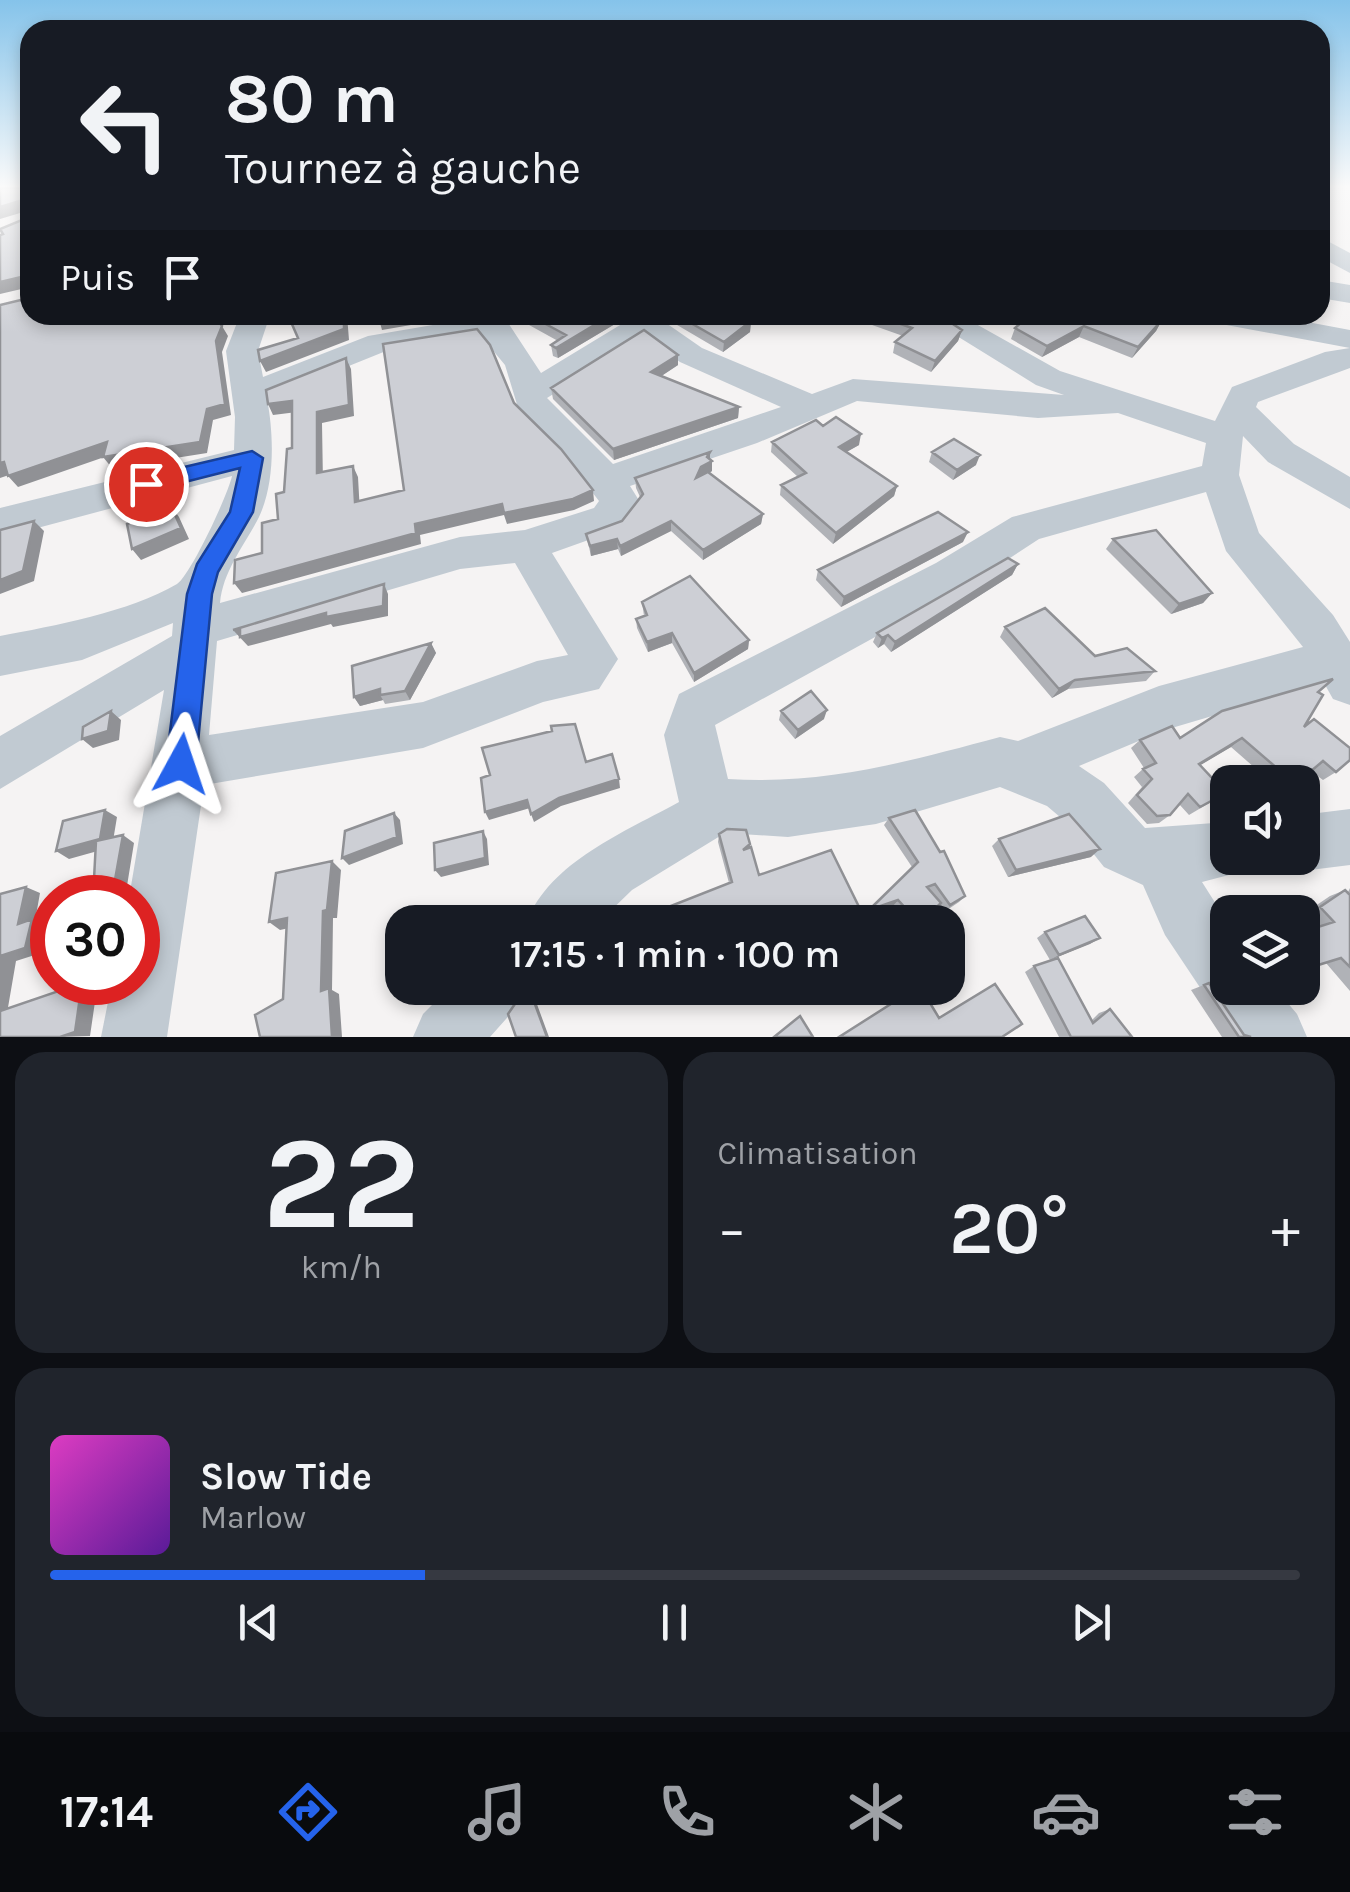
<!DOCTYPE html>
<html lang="fr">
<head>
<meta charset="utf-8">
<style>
  body { margin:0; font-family:Karla,sans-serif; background:#20242c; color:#f1f3f6; height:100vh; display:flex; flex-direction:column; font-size:38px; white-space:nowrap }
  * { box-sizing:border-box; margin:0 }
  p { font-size:32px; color:#9ea1a6 }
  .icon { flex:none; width:55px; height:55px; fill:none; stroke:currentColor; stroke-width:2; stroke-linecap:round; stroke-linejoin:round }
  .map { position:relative; height:1037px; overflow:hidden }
  .sheet { display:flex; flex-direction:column; gap:15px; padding:15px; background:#0d0f14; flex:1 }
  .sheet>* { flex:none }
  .guide { position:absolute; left:20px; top:20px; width:1310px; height:305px; border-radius:30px; box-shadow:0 5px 15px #0003; background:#171b24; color:#f1f3f6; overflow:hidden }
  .tools { position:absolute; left:1210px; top:765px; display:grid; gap:20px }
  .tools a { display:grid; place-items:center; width:110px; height:110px; border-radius:20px; background:#171b24; box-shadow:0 5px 15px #0003; font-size:50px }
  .speed { position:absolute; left:30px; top:875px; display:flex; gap:20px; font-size:50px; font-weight:700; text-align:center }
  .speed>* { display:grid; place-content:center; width:130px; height:130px; border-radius:50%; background:#171b24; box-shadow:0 5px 15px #0003; line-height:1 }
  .speed .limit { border:15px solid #d22; background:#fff; color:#111 }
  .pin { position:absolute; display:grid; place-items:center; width:85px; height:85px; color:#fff; margin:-42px; border:5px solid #fff; border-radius:50%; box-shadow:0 2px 10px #0007 }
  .me { position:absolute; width:110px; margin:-55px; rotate:5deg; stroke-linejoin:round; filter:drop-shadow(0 0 8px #0008) }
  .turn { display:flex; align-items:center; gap:35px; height:210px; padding:0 40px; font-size:45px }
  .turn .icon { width:130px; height:130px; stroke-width:2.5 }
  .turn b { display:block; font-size:70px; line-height:85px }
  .then { display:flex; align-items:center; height:95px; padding:0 40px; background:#0003; gap:20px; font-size:38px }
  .big { font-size:75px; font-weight:600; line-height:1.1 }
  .sheet .tile { flex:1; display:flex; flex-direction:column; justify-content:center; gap:15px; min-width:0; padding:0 35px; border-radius:30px; background:#20242c }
  .sheet .dial { align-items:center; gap:0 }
  .dial b { font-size:130px; line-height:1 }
  .song { display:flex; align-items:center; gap:30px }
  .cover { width:120px; height:120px; border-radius:15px; background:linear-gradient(135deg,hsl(310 70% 55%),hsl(270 70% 35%)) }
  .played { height:10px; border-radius:5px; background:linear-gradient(90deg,#2563eb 30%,#363941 30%) }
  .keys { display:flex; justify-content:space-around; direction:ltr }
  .heat { display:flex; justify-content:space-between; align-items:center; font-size:55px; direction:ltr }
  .sheet .tiles { flex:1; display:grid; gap:15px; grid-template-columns:1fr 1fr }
  .tile:last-child { grid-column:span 2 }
  .trip { position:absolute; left:385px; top:905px; width:580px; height:100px; border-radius:30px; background:#171b24; box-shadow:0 5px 15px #0003; font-weight:600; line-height:100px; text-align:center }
  .tab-bar { display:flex; height:160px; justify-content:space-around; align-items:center; background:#090b0e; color:#9ea1a6 }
  .tab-bar .icon { width:70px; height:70px }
  .tab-bar .current { color:#2563eb }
  .tab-bar b { font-size:45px; color:#f1f3f6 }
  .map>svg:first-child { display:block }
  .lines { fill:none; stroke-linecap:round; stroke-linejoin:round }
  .minor { fill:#c1cad2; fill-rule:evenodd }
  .wall { fill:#b0b2b7 }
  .shaded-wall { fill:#909195 }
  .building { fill:#cdcfd5; stroke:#909195; stroke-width:2.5 }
  .route { fill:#2563eb; stroke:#184099; stroke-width:2.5 }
</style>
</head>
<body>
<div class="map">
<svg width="1350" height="1037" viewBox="0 0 1350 1037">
  <rect width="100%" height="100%" fill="#f5f3f3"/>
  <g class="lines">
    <path class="minor" d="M1320,237L1350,253V273L1320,257Z
      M1320,280L1350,285V303L1320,298Z
      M240,315H270L258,351L263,377L368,336L474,318L473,315H503L541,373L625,322L620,315H673L666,323L702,348L812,394L853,379L1064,395L1036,385L923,315H960L1060,371L1215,421L1232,387L1325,352L1350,348L1221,324L1206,315H1270L1350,330V368L1258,402L1256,407L1294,444L1350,477V509L1268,462L1243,436L1239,475L1259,533L1333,615L1350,642V705L1333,699L1324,683L1165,730L1079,766L1104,783L1145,828L1228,822V858H1253L1248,870L1202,882L1228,923V988H1275L1297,1014L1307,1037H1233L1165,935L1143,885L1104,867L1073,828L1047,806L1000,787L876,824L788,837L725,833L632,890L599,922H527C549,862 627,831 679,802L664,735L679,694L936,563L1012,517L1202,466L1206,443L1118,413L1038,418L857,401L757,443L630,486L640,502L622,528L552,553L618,659L599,689L543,702L423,748L204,785L167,1037H101L112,982H138V898H129L164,690L0,789V736L172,636L173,623L82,660L0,676V636C53,626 130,612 177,584C190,576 228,495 232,476L0,538V508L234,450L235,417L226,351ZM481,336L505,365L519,411L566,458L599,501L594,508L525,530L460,537L220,603C223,570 245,545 259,517C275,483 274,435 267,399L386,351ZM645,336L680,362L781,407L613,464L547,398ZM1206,492L1226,551L1303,647L1159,686L1018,741L1000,737C906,762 826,785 728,779L715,725L966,587L1039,539ZM515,563L568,655L537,661L423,702L209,735L217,641L460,569Z
      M1350,809V865L1302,871L1282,863L1280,858H1302V815Z
      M449,988H523L514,1010L490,1037H413L423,1014Z"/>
  </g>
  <path class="wall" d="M511,315H619L620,321L558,358L553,356L551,345L558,341Z
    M672,315H743L741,316L751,321L750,332L723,352L672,322Z
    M844,315H939L962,330L958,341L931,372L893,353L895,342L903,336Z
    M962,315H981L977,320Z
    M1162,320L1156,331L1132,358L1079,337L1042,357L1011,339L1015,328Z
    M678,355V365L661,376L739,407L738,418L614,460L553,399L551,388Z
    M823,426L859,445L846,452L897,486L894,496L833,544L780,495L781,485L798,477L771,452L772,442Z
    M932,452L976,465L953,480L929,462Z
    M710,459L712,471L709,473L763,514L761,524L703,560L671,531L621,556L618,549L591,556L586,534L622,521L640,497L636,488L635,478Z
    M1113,539L1212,593L1203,603L1171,614L1106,549Z
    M963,542L841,607L816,580L818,570Z
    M1018,564L1012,575L891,652L884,644L878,648L873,642L877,633Z
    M642,602L749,640L748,649L694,682L672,643L648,652L637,628L636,619L644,616Z
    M1005,627L1095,656L1155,671L1146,681L1068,689L1052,698L1000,637Z
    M431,643L436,653L410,700L385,704L383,700L360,706L354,697Z
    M781,711L824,719L795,739L779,720Z
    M1305,726L1336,772L1323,780L1311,771L1298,782H1271L1231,747L1200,765L1226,793L1189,815L1179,804L1170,815L1159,823L1147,824L1128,803L1142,787L1134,777L1144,768L1131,748L1140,740L1180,738Z
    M889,818L965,896L959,902L944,912L939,905L921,922H907L893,906L864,916L912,867L884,825Z
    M719,834L750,844L749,848L759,875L863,915L859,921L855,922H742L741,918L730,922H654L653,913L729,883L718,842Z
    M999,839L1091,857L1008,877L992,846Z
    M1350,888V991L1326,963L1318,927L1305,913L1330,896L1345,890L1348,892Z
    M1045,932L1100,938L1050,960L1037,938Z
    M1034,966L1092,1020L1099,1013L1110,1009L1132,1037H1059L1025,972Z
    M1209,983L1244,1035L1251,1037H1222L1191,990Z"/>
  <path class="shaded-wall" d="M26,199L30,210L0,219V207Z
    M25,276L30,287L0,294V282Z
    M344,315H347L349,340L266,372L260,361Z
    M403,315H469L382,330L379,319Z
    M611,315H619L620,321L558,358L556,348Z
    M1162,320L1156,331L1132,358L1138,347Z
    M751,321L750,332L723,352L724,342Z
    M222,326L228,336L222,352L231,415L213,420L207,453L112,468L103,457L216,341Z
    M1084,326L1079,337L1042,357L1047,346Z
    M962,330L958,341L931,372L935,361Z
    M678,355V365L651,383V372Z
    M346,358L351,369L354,416L322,423L323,484L317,473V412Z
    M292,401L297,412L273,415L268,404Z
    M739,407L738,418L614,460L613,449Z
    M861,434L859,445L836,458L839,447Z
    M107,442L116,453L18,487L8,476Z
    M710,452V462L712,461V471L701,478H696Z
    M980,455L976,465L953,480L957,470Z
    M4,462L15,473L0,478V463Z
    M353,466L358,477L360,513L355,502Z
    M897,486L894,496L833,544L836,533Z
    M593,490L594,501L574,510L507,524L504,515L420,535L421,544L242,593L234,583L415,524L502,504Z
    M171,506L179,517L189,539L141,560L132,549Z
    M763,514L761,524L703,560V550Z
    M34,521L44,531L34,581L0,594V580Z
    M671,521V531L621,556L620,546Z
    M968,532L963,542L841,607L844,597Z
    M617,539L618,549L591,556L590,546Z
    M1018,564L1012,575L891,652L895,642Z
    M384,584L388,594V616L333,627L331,624L248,646L233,630Z
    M1212,593L1203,603L1171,614L1179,604Z
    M672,633V643L648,652L647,642Z
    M888,635L884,644L878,648L882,638Z
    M749,640L748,649L694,682V673Z
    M431,643L436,653L410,700L405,691Z
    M1075,680L1068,689L1052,698L1059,689Z
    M380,689V695L383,700L360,706L354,697Z
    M827,710L824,719L795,739L798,730Z
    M111,711L121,720L119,740L93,748L82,739Z
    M1242,738L1231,747L1189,772L1199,764Z
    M619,779L620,788L561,806L534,822L531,814L559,798Z
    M527,800L530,808L489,820L485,812Z
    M105,810L117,817L112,847L69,859L56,851Z
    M394,813L400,820L403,844L349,865L342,858Z
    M483,831L487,839L489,865L441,877L435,870Z
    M123,835L134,843L125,898H116L113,891Z
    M1100,849L1091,857L1008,877L1016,870Z
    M332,861L341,870L337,918H333L332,990L339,994L342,1037H332L321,991L323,911Z
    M26,887L40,893L35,921L46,925L41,953L16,961L6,1019L0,1018V956L18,924Z
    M898,900L893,906L864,916L869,910Z
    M459,907L463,914L464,922H460Z
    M742,912L741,918L730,922H717Z
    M863,915L859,921L855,922H839Z
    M287,918L298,926L280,930L269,922Z
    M1100,938L1090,944L1050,960L1059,955Z
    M82,983L97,988L90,1036L60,1037Z
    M529,988H531L549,1037H547Z"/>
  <path class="building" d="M0,188H30V315H214L222,326L216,341L225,404L207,409L200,442L103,457L107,442L8,476L4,462L0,463V305L25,299V276L0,282V235L3,234L0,229L27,218L26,199L0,207Z
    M288,315H344V329L260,361L258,350L298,338Z
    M378,315H403L379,319Z
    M529,315H611L556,348L551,345L566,335Z
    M677,315H738L751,321L724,342Z
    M876,315H939L962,330L935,361L895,342L912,328Z
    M1030,315H1150L1162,320L1138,347L1084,326L1047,346L1015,328Z
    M477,329L490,345L514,403L561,449L593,490L573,499L504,513L502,504L415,524L416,533L234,583L235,560L262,553V523L278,519L276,494L284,492L287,449L292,448V401L268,404L266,390L346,358L349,405L317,412V473L353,466L355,502L404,490L383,344Z
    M644,330L678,355L651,372L739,407L613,449L551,388Z
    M836,417L861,434L839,447L897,486L836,533L781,485L806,473L772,442L816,420L823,426Z
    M954,439L980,455L957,470L932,452Z
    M710,452L707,457L712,461L701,467L696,478L708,472L763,514L703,550L671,521L620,546L617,539L590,546L586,534L622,521L643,494L635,478Z
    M171,506L181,528L132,549L127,524Z
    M938,512L968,532L844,597L818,570Z
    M34,521L23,571L0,580V530Z
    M1156,530L1212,593L1179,604L1113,539Z
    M1008,558L1018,564L895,642L888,635L882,638L877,633Z
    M690,576L749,640L694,673L672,633L647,642L636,619L647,615L642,602Z
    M384,584L383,606L326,617V613L240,637V628L233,630Z
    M1045,608L1095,656L1127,648L1155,671L1075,680L1059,689L1005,627Z
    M431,643L405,691L380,695V689L354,697L352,666Z
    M1333,679L1318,692L1323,695L1304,727L1314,719L1350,748V760L1336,772L1323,761L1298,782H1293L1242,738L1199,764L1226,793L1200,807L1188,794L1170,815L1157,816L1137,795L1152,779L1143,769L1156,763L1140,740L1172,726L1180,738L1222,711Z
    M811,691L827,710L798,730L781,711Z
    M111,711L108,731L82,739L83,727Z
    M575,724L586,762L612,754L619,779L559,798L531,814L527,800L485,812L481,778L490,775L482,748L552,731L551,726Z
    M105,810L100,839L56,851L63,821Z
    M915,810L940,852L944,851L965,896L950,905L935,884L927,887L941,903L921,922H918L898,900L869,910L918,862L889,818Z
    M394,813L397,837L342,858L345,831Z
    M1069,814L1100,849L1016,870L999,839Z
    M727,829L746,830L750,844L743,850L751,847L759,875L831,850L863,915L839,922H746L742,912L717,922H656L653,913L732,882L719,834Z
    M483,831L485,858L435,870L434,843Z
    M123,835L113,891L117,895L116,898H93L96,841Z
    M332,861L327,910L323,911L321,991L329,988L332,1037H260L255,1015L283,999L287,918L269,922L276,873Z
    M26,887L18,924L32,919L25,948L0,956V894Z
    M1345,890L1350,895V967L1341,958L1302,970V932L1334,922L1320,907Z
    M459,907L460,922H410Z
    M1085,916L1100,938L1059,955L1045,932Z
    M1058,958L1093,1023L1110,1009L1132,1037H1071L1034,966Z
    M82,983L75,1032L60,1037H0V1011Z
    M1209,983L1244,1035L1251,1037H1239L1204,985Z
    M995,984L1022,1024L1002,1037H839L916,988H921L939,1018Z
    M526,988H529L547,1037H516L508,1014Z
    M800,1016L813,1037H774Z"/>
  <linearGradient id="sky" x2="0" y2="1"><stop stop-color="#85c3ea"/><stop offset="0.56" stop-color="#fafafa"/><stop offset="1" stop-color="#fafafa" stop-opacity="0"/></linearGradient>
  <rect width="1350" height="333" fill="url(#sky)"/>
  <path class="route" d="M252,451L263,458L253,512L218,572L212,594L196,764L191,774L181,778L170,774L166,764L187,594L197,564L230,512L240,468L146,492L136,484L146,476Z"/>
</svg>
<div class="tools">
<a><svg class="icon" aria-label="sound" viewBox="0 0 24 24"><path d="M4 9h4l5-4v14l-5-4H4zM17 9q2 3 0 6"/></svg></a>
<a><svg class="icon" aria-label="layers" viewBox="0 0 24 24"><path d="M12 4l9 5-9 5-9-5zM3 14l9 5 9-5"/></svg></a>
</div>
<div class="speed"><div class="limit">30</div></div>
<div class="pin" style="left:146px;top:484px;background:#d93025"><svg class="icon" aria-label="arrive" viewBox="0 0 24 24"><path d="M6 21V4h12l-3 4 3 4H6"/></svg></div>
<svg class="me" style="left:181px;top:764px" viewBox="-20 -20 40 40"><path d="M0-17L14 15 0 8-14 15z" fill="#2563eb" stroke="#fff" stroke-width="4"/></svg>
<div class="trip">17:15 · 1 min · 100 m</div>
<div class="guide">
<div class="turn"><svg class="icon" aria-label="left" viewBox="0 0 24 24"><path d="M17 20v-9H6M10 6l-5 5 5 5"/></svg><div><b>80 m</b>Tournez à gauche</div></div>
<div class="then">Puis<svg class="icon" aria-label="arrive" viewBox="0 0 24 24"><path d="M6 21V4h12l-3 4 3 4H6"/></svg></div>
</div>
</div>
<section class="sheet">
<div class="tiles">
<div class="tile dial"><b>22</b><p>km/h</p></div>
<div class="tile"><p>Climatisation</p>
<div class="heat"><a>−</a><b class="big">20°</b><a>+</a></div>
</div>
<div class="tile">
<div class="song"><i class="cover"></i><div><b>Slow Tide</b><p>Marlow</p></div></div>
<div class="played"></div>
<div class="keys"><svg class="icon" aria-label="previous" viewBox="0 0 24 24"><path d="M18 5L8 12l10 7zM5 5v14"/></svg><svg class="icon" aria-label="pause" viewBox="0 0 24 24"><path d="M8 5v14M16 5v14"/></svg><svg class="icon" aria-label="next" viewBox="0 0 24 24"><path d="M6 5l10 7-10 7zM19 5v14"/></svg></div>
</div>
</div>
</section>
<nav class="tab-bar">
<b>17:14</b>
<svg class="icon current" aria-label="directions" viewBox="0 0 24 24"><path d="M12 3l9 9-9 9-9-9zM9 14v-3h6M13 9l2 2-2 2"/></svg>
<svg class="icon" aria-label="music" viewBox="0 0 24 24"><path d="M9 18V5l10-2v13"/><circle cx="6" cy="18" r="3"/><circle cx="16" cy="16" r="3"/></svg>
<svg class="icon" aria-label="phone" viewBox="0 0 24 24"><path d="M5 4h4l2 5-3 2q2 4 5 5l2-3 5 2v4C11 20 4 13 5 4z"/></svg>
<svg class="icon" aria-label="climate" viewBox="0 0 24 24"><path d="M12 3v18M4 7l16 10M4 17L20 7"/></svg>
<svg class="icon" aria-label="car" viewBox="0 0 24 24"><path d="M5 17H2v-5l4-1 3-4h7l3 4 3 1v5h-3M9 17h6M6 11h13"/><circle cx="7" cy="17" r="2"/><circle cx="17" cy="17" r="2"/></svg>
<svg class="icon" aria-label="filters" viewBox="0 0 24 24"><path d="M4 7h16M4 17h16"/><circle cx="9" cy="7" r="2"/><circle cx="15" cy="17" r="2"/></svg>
</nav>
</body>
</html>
